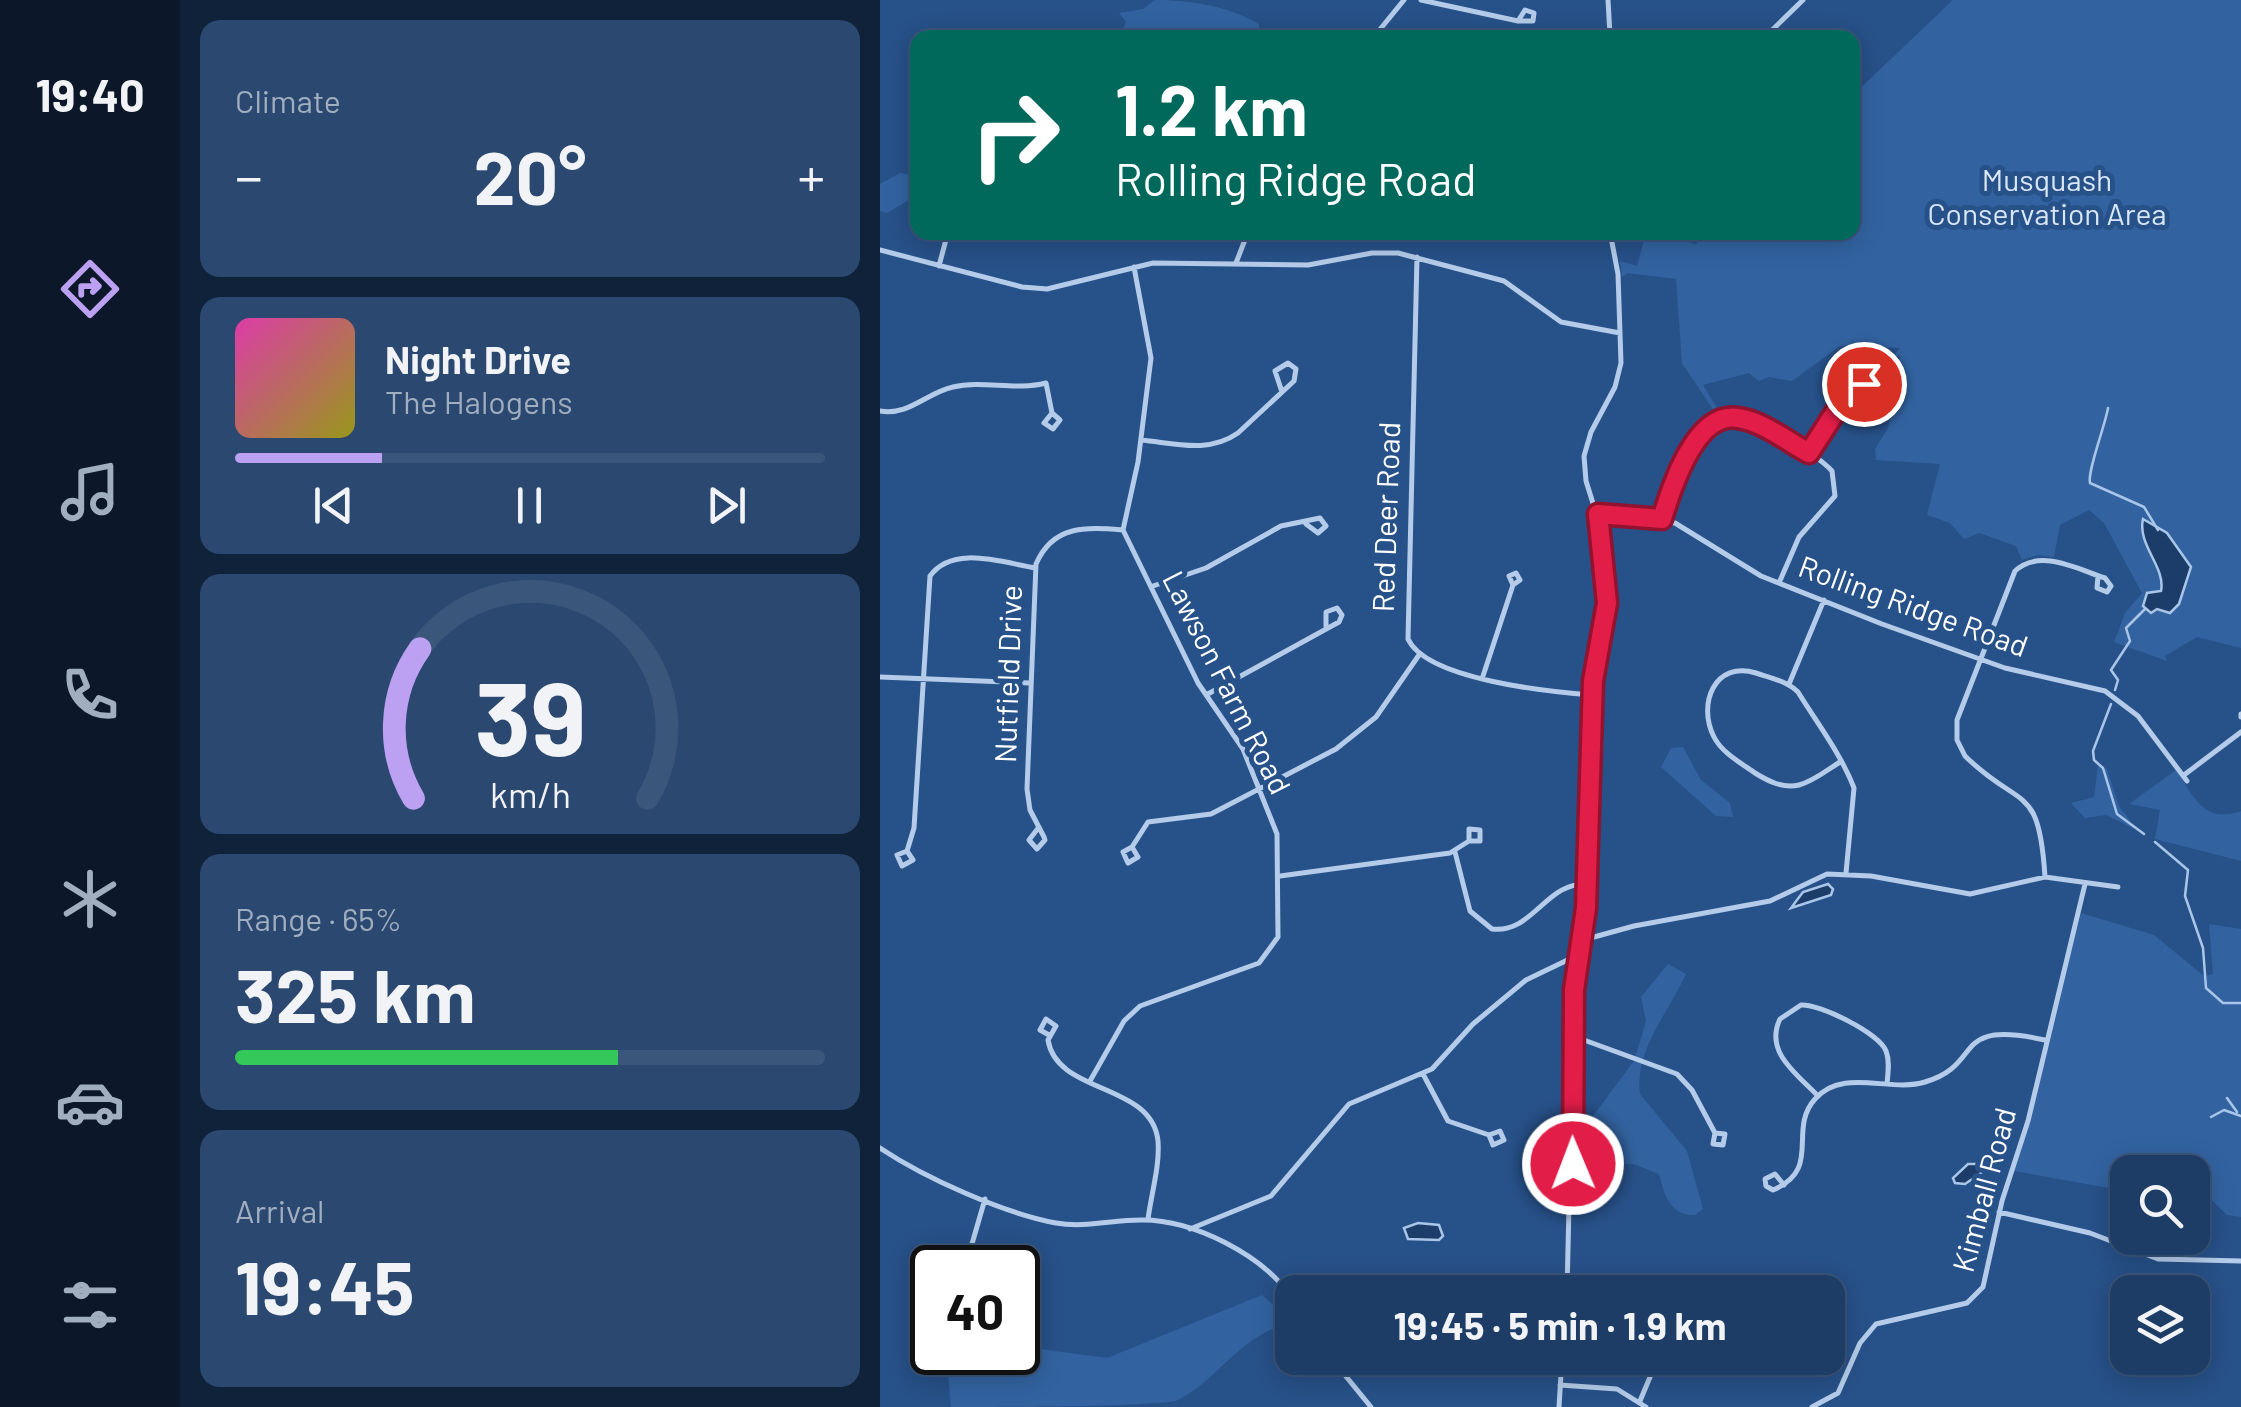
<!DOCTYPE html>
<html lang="en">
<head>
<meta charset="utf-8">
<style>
  body { margin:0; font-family:Barlow,sans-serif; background:#2a4870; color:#f1f3f6; height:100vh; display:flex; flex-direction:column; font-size:38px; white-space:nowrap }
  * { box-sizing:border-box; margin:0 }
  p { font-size:32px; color:#a0aec0 }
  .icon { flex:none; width:55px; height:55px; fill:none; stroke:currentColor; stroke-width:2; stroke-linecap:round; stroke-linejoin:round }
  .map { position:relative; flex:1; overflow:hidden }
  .drawer { display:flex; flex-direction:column; gap:20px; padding:20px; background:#102239; width:700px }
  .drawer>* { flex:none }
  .top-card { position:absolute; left:30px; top:30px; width:950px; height:210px; border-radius:20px; box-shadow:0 5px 25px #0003,0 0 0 2px #3b567b; background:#00695c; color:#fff; overflow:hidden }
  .fabs { position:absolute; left:1230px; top:1155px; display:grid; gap:20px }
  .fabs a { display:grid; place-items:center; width:100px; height:100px; border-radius:20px; background:#1d3d67; box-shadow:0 5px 25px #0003,0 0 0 2px #3b567b; font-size:50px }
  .speed { position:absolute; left:30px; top:1245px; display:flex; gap:20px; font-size:50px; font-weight:700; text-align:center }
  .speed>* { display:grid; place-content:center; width:130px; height:130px; border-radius:50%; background:#1d3d67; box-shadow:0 5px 25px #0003,0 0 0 2px #3b567b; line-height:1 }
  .speed .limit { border:5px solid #111; border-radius:15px; background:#fff; color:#111 }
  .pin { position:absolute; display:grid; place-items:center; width:85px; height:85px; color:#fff; margin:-42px; border:5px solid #fff; border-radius:50%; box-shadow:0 2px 10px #0007 }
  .me { position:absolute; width:110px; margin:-55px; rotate:359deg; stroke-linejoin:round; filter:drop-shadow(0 0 8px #0008) }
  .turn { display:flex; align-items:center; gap:35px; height:210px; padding:0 40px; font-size:45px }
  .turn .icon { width:130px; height:130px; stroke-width:2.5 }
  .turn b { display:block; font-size:70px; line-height:85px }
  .big { font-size:75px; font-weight:700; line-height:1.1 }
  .drawer .widget { flex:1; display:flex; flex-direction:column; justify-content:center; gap:15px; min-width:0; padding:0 35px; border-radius:20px; background:#2a4870 }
  .drawer .dial { align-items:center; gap:0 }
  .dial svg { height:260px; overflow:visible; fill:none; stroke:#3b567b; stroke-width:7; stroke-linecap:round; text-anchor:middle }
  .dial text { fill:#f1f3f6; stroke:none }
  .song { display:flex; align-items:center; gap:30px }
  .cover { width:120px; height:120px; border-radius:15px; background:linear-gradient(135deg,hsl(320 70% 55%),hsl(60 70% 35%)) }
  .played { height:10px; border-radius:5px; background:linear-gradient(90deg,#bca0f2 25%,#3b567b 25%) }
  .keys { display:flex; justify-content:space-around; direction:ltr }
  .heat { display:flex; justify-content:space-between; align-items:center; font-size:55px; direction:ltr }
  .charge { height:15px; border-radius:8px; background:linear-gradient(90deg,#34c759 65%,#3b567b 0) }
  .trip { position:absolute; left:395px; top:1275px; width:570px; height:100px; border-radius:20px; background:#1d3d67; box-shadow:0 5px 25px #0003,0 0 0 2px #3b567b; font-weight:700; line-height:100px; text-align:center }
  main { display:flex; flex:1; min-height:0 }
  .tabs { display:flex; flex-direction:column; width:180px; justify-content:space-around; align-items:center; background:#0c1829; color:#a0aec0 }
  .tabs .icon { width:70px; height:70px }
  .tabs .selected { color:#bca0f2 }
  .tabs b { font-size:45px; color:#f1f3f6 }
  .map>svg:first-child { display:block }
  .green { fill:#3263a0 }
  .water { fill:#1c3c69; stroke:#a9c6e9; stroke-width:2.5 }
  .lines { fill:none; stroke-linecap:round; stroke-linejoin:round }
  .stream { stroke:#a9c6e9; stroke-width:2.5 }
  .minor { stroke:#b4cce9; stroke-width:5 }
  .route-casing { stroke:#92132f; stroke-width:25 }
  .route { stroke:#e11d48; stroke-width:18 }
  .labels { text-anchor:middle; stroke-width:10; stroke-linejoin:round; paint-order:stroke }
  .park-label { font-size:30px; fill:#d8e6f7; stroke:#275189 }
  .street-label { font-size:30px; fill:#fff; stroke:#275189 }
</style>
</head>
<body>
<main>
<nav class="tabs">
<b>19:40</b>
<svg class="icon selected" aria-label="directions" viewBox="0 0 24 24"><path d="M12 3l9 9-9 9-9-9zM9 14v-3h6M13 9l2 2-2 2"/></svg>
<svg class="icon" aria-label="music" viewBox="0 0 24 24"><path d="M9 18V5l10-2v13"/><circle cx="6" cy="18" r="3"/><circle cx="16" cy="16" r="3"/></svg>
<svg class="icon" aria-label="phone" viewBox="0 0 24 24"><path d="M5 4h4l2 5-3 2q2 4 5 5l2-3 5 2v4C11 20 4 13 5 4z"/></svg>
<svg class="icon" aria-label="climate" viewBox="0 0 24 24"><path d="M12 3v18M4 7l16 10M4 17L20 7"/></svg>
<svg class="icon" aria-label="car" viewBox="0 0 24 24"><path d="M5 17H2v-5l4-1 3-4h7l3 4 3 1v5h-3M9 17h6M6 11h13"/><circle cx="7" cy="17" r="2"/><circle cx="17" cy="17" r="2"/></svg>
<svg class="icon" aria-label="filters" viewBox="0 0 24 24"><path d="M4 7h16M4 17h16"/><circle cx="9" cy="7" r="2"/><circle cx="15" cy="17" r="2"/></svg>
</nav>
<section class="drawer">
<div class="widget"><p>Climate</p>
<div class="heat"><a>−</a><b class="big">20°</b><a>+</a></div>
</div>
<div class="widget">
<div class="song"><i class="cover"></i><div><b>Night Drive</b><p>The Halogens</p></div></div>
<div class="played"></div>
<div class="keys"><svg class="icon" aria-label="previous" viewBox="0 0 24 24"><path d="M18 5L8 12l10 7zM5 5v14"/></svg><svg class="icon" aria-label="pause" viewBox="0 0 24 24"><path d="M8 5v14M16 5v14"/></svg><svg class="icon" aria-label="next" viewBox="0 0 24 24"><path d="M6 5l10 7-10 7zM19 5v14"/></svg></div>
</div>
<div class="widget dial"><svg viewBox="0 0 100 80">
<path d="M14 69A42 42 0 1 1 86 69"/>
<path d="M14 69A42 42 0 0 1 16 23" stroke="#bca0f2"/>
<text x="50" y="56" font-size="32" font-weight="700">39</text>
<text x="50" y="72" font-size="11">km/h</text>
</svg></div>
<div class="widget"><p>Range · 65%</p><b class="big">325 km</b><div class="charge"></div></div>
<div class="widget"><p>Arrival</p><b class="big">19:45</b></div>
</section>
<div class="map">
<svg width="1361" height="1407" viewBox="0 0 1361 1407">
  <rect width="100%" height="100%" fill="#275189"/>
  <path class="green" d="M275,0C309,0 349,6 379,24V34L239,37L246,22L239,13L263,9Z
    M1073,0H1361V648L1317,637L1285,656L1287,661L1234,642L1245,613L1262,593L1224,523L1209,510L1180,525L1174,557L1157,555L1142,560L1136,546L1099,533L1084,539L1070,523L1047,515L1060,464L996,460L995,449L1008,428L1020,355L991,386L989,383L1020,348L960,346L912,381L889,377L879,381L869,373L823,385L841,415L838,417L802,363L796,279L747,273L742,277L740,261L757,266L766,233L816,244L823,237L816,233L972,232L973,95Z
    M20,173L37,176V195L7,213L0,211V184Z
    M803,747L821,780L850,803L853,817L836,816L781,767L791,748Z
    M1218,765L1227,769L1239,806L1257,830L1226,815L1205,818L1191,803L1214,797Z
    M1296,770C1313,795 1324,825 1361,811V861L1275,839L1280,810L1249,804Z
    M1201,913L1274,935L1324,976L1333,974L1329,924L1361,929V1217L1347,1215L1313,1182L1312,1172H1248L1247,1186L1234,1189L1134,1171Z
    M788,964L806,974C789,1012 754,1050 760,1094L807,1151L823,1209L815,1215C790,1216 784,1194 779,1174L753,1164H729L700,1134L702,1124L713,1116L754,1061L766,1021L761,997Z
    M382,1295L397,1308L395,1328C354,1344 334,1383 296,1401C260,1407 118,1407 71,1407L67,1362L80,1353L138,1352V1346L227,1358Z"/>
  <path class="water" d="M1263,519L1287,533L1311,567L1299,604L1290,613L1277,609L1271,613L1263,606L1267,593L1281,591C1286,567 1257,545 1263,519Z
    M948,884L953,889L951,895L911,908L923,892Z
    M1088,1164H1100L1101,1173L1085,1184L1075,1183L1073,1178Z
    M538,1223L559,1225L563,1236L559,1240L528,1239L524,1228Z"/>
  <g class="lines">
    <path class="stream" d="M1228,408C1225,426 1207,472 1210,483L1264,507L1278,530
      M1235,690L1238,680L1231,670L1250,641L1246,628L1265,609
      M1231,704L1213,751L1214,760L1223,768L1237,814L1264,834
      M1275,842L1308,870L1305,896L1323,948L1326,988L1343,1003H1361
      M1347,1098L1357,1112
      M1331,1117L1344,1110L1361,1116"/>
    <path class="minor" d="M541,0L638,21H653L654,13L645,10L638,21
      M728,0L730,35
      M730,36L797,33L830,38
      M493,38L524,0
      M884,38L923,0
      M0,250L142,287L167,289L273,263L428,265L492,253H518L624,281L681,322L740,333
      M537,257L528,639C547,680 671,692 712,695
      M356,263L368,232
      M59,266L68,232
      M0,411C29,416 46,393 73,387C103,380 135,391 166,383L172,413L180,420L173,429L164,423L172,413
      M261,440C294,443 328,454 358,433L414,381L416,369L408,363L395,371L402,392
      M929,453L972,386L981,382L987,388L981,398L968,393
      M718,514L795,523L881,576L1002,624L1125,668L1225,691L1258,716L1307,781
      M782,519L799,464L843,419C868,413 935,452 952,471L955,496L919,537L899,583
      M273,586L326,568L401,526L440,518L446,526L438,533L426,524
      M603,676L633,585L640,580L636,573L629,576L633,585
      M0,677L150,683
      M909,684L944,600
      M326,695L459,622L462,615L457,608L446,612V629
      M1361,714V717
      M960,762C947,770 934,781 919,785C903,789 888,781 875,773C861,763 842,753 834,737C817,704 835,660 876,673C891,678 907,681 918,692C937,723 961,754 974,788L966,873
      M1304,775L1361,732
      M159,827L149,840L157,849L165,840L164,837L150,810L147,789L156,564C173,525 205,527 243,530
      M252,847L258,857L248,863L243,852L252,847L268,822L331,814L456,749L496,717L539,655
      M27,851L33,860L22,866L17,855L27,851L34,828L50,576C73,544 123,563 156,568
      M575,852L590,911L612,929C653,934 666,881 708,884
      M400,876L570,853L589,841V829L600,830V841H589
      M1165,877C1159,781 1141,811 1085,756L1077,740V720L1135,571C1160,548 1197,569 1225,578L1231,586L1227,592L1217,588L1218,576
      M703,940L754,926L890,901L947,874L991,876L1090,894L1165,877L1238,887
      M169,1035L160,1030L166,1019L176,1026L168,1040C177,1095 272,1082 278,1141C280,1166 271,1195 268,1219
      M693,1036L797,1074L812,1090L835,1133L845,1134L843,1145L833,1144L835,1133
      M543,1074L568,1121L609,1135L613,1145L624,1140L620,1131L609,1135
      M210,1081L244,1021L260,1006L379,963L398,937L397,834L363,749L318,683L243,530L258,462L271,358L254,267
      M938,1096C917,1074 884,1052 900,1019L921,1005C940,1004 999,1033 1006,1051C1010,1061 1008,1073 1007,1084
      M0,1148C45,1178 123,1213 176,1223C205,1228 232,1220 260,1220C313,1219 383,1255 412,1298
      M904,1185L895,1174L885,1179L886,1186L893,1190C943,1169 907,1130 935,1099C963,1067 1010,1093 1045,1082C1106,1064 1068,1019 1165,1040
      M1119,1212L1210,1233L1278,1259L1361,1261
      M310,1229L391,1196L469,1104L552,1069L593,1024L646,980L700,954
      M85,1268L105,1199
      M534,1292L543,1278L552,1283L550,1292
      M687,1292L694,990L707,908L713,681L727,603L722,532L706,481L704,456L711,432L735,387L741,363L738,274L730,232
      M757,1292H764
      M451,1358L491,1407
      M680,1385L737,1389L766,1407
      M760,1401L778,1358
      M679,1407L682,1358
      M932,1407L958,1393L980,1343L996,1324L1087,1303L1103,1287L1122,1201L1148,1121L1205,884"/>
  </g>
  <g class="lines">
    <defs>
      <path id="route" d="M693,1164L694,990L706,908L713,681L727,603L718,514L782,519C791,489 815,411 858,418C882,421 908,442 929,453L972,386L984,384"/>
    </defs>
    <use href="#route" class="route-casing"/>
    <use href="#route" class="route"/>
  </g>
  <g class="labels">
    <g class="park-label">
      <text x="1167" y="191">Musquash<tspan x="1167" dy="34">Conservation Area</tspan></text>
    </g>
    <g class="street-label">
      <text transform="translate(507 517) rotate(-88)" y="10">Red Deer Road</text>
      <text transform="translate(1033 607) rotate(20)" y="10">Rolling Ridge Road</text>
      <text transform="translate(129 674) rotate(-88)" y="10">Nutfield Drive</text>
      <text transform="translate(346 683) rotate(63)" y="10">Lawson Farm Road</text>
      <text transform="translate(1105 1190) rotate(-75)" y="10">Kimball Road</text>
    </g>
  </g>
</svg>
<div class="fabs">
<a><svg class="icon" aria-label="search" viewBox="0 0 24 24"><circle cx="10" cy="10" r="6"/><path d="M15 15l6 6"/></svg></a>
<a><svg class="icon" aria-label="layers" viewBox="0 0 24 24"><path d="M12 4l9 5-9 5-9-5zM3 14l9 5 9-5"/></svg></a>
</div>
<div class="speed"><div class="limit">40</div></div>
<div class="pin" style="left:984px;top:384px;background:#d93025"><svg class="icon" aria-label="arrive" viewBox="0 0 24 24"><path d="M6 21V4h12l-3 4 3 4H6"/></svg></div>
<svg class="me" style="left:693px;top:1164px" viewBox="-20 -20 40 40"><circle r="17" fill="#e11d48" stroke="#fff" stroke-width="3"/><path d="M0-11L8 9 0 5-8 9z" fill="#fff"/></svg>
<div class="trip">19:45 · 5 min · 1.9 km</div>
<div class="top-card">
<div class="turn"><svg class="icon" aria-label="right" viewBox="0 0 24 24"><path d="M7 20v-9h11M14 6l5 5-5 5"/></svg><div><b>1.2 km</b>Rolling Ridge Road</div></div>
</div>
</div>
</main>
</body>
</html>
